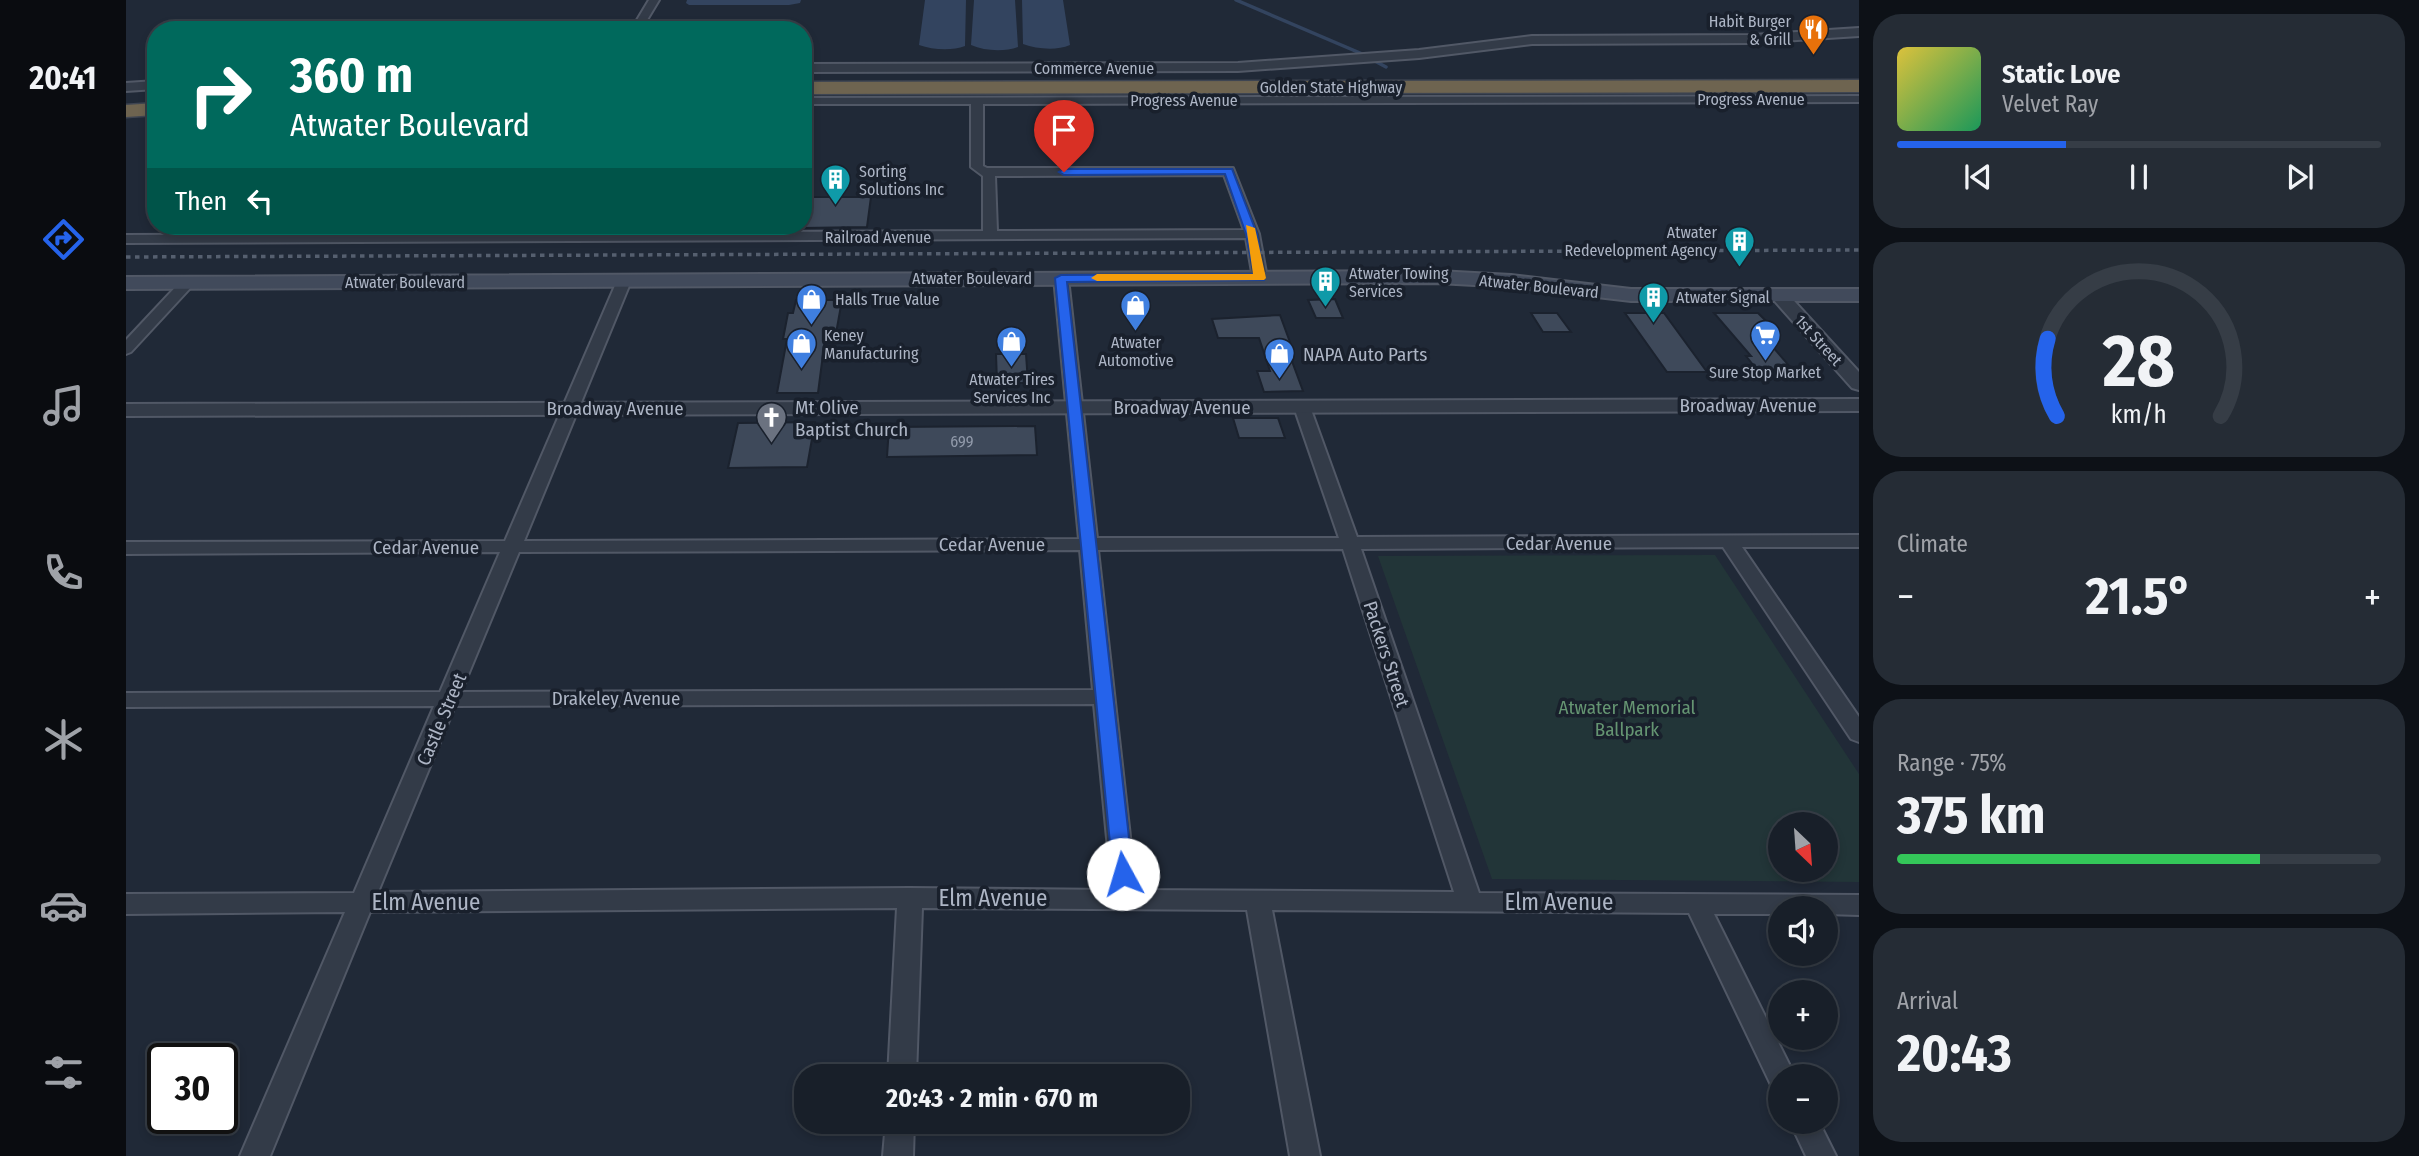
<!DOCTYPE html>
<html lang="en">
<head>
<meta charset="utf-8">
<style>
  body { margin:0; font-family:"Fira Sans Condensed",sans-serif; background:#252c35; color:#f1f3f6; height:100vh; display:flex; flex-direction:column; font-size:26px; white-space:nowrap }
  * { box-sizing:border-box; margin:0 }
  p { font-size:23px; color:#9fa2a8 }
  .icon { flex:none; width:38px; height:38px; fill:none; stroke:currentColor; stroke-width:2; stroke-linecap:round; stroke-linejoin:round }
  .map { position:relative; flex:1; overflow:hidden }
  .panel { display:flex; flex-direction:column; gap:14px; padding:14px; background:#0d1117; width:560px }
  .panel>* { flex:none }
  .banner { position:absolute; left:21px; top:21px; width:665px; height:214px; border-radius:28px; box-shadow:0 4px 10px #0003,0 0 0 2px #363d46; background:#00695c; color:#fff; overflow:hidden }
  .needle { width:46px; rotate:155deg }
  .fabs { position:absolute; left:1642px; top:812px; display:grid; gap:14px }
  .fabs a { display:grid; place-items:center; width:70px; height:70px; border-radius:50%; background:#181f29; box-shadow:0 4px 10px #0003,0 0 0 2px #363d46; font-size:35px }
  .speed { position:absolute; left:21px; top:1043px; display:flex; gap:14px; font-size:35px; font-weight:700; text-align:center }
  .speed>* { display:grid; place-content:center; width:91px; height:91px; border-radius:50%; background:#181f29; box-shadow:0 4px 10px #0003,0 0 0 2px #363d46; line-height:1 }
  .speed .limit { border:4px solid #111; border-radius:10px; background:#fff; color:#111 }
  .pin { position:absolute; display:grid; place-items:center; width:60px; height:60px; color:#fff; margin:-72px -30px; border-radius:50% 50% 50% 0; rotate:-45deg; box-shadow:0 0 7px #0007 }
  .pin .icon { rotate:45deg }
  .me { position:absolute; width:77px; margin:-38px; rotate:354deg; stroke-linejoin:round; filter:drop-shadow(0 0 5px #0008) }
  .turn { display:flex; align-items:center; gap:24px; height:147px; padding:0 28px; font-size:32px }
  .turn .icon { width:91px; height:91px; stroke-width:2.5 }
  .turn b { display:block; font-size:49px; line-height:60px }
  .then { display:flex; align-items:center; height:66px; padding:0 28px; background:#0003; gap:14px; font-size:26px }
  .big { font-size:52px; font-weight:700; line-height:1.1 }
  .panel .widget { flex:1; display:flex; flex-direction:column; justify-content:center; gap:10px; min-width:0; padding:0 24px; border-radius:28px; background:#252c35 }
  .panel .dial { align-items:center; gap:0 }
  .dial svg { height:182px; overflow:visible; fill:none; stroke:#363d46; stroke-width:7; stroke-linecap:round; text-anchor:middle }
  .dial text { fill:#f1f3f6; stroke:none }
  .song { display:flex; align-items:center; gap:21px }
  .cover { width:84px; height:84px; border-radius:10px; background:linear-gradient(135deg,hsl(50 70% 55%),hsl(150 70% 35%)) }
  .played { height:7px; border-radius:4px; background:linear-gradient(90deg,#2563eb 35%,#363d46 35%) }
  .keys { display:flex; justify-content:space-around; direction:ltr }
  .heat { display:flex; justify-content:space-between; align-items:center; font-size:38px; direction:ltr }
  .charge { height:10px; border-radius:5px; background:linear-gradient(90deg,#34c759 75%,#363d46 0) }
  .trip { position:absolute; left:668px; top:1064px; width:396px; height:70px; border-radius:28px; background:#181f29; box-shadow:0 4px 10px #0003,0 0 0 2px #363d46; font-weight:700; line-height:70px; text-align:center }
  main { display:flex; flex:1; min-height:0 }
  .menu { display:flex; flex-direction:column; width:126px; justify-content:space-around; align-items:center; background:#0a0c10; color:#9fa2a8 }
  .menu .icon { width:49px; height:49px }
  .menu .active { color:#2563eb }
  .menu b { font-size:32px; color:#f1f3f6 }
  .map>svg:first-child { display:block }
  .green { fill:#223538; fill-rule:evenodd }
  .water { fill:#33445f }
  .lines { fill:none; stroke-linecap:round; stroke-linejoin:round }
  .stream { stroke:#33445f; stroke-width:3.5 }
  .building { fill:#3e495a; stroke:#1b222e; stroke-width:2 }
  .minor-casing { stroke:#515866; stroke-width:4 }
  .tertiary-casing { stroke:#515866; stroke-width:4 }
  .secondary-casing { stroke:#515866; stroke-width:4 }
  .motorway-casing { stroke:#3e4552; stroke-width:3 }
  .minor { fill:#333b48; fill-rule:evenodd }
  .tertiary { fill:#333b48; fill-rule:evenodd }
  .secondary { fill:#414a5b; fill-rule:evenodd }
  .motorway { fill:#6e6450; fill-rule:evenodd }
  .rail { stroke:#555f6f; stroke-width:3.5; stroke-dasharray:4.5 4.5; stroke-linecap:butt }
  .route { fill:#2563eb; stroke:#184099; stroke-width:2 }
  .slow { fill:#f59e0b }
  .labels { text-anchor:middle; stroke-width:7; stroke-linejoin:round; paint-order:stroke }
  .far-poi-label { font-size:16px; fill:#adb5c5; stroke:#19202c; text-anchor:start }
  .far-street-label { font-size:16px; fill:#adb5c5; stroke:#19202c }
  .number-label { font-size:16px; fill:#919aaa }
  .poi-label { font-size:19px; fill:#adb5c5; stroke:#19202c; text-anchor:start }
  .street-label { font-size:19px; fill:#adb5c5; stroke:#19202c }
  .park-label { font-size:19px; fill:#659572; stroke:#19202c }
  .near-street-label { font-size:23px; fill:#adb5c5; stroke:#19202c }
</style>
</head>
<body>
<main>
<nav class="menu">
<b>20:41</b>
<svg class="icon active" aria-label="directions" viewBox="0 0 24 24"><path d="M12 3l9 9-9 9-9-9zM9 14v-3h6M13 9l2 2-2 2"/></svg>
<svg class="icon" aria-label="music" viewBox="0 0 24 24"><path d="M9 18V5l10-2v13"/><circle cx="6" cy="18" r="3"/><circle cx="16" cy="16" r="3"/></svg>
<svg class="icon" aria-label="phone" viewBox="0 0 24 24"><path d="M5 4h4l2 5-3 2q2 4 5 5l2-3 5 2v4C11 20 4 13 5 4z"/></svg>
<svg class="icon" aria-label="climate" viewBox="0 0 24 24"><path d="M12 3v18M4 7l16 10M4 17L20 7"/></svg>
<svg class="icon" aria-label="car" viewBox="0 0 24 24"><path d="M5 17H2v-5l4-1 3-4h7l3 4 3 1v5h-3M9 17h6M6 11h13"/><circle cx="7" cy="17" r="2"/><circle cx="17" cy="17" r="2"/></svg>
<svg class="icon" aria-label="filters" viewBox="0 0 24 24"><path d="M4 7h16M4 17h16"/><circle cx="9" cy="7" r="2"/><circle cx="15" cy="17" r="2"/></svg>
</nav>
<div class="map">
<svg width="1733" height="1156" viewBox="0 0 1733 1156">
  <rect width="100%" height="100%" fill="#202937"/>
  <path class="green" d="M93,226H380L376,232L84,234Z
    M1589,555L1733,774V882L1366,879L1252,556ZM1654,824H1699V870H1654Z"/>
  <path class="water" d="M561,0H675L674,3L663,5H563L560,3Z
    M799,0H840L839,46C826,51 807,50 793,45Z
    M848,0H889L892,47C878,52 859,51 845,45Z
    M896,0H937L944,45C930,51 911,49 897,44Z"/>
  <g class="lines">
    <path class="stream" d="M1110,0L1234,53L1260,67"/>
  </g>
  <path class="building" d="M677,197H745L741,227L677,228Z
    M1209,299L1217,318H1190L1182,300Z
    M670,300H716L709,339H699L692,393H651L661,339H657L662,313H667Z
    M1405,313H1431L1445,332H1417Z
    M1499,313H1538L1581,372H1541Z
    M1588,313H1632L1649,330H1632L1666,369L1632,371L1620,356H1625Z
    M1154,315L1165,345H1160L1177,391L1138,392L1131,371H1144L1133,338H1092L1086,319Z
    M870,354H900L902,383H871Z
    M1107,418H1152L1159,438H1113Z
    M689,422L681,467L602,468L612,423Z
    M909,426L911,455L761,457L763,427Z"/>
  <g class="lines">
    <defs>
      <path id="minor" d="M523,0H533L515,30H505Z
        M1733,96V102L857,104V166L861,168H1107L1133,234L1141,278L1134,282L1127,278L1120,238L0,243V235L857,231V176L845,167V104H677V98ZM1098,175L1118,230L871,231L869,176Z
        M935,274L942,278L971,538H1213L1168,407L1176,402L1184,407L1231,537L1733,535V547H1616L1733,717V742L1725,739L1597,547L1235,549L1353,893L1733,895V915L1699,914V908H1654V914H1588L1669,1076H1654V1088L1645,1085L1563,913L1146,910L1194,1156H1164L1121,910L796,908L790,1076H762L771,908L244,912L144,1156H114L219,912L0,914V894L228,893L308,706L0,707V693L314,692L374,552L0,554V542L379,541L491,281L498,277L505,281L398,541L953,539L928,278ZM1217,549L1328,892L1010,890L972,550ZM954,550L967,690L335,692L393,552ZM968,704L986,890L784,888L252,892L329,706Z
        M62,278L67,279V285L5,352L0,354V340L57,279Z
        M760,1122H788L787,1156H757Z
        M1664,1122H1693L1710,1156H1680Z"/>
      <path id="tertiary" d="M1733,28V36L1627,43L1406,44L1293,58L1112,71L677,72V64L1112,63L1293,50L1406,36L1627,35Z
        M30,81V89L0,91V83Z
        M1653,289L1659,291L1733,372V390L1726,388L1647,299L1644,295Z
        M1733,399V411L0,416V404Z"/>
      <path id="secondary" d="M1312,271L1385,275L1505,289H1733V301H1505L1385,287L1312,283L0,289V277Z"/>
      <path id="motorway" d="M1733,80V92L677,94V82Z
        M30,103V115L0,117V105Z"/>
    </defs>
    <use href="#minor" class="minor-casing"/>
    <use href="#tertiary" class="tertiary-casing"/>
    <use href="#secondary" class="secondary-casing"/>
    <use href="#motorway" class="motorway-casing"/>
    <use href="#minor" class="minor"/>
    <use href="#tertiary" class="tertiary"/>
    <use href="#secondary" class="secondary"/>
    <use href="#motorway" class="motorway"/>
    <path class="rail" d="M0,257L1733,250"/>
  </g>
  <path class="route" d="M1106,169L1131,234L1138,280L941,282L1007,874L1004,879L997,881L990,879L987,874L929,278L935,275L1128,274L1120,234L1099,174L938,175L933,172L938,169Z"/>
  <path class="slow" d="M1120,225L1129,228L1140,278L1138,280L971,281L965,278L971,274H1127Z"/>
  <defs>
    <symbol id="restaurant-pin" viewBox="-11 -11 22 30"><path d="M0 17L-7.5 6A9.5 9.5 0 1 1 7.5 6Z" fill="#e8710a" stroke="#19202c"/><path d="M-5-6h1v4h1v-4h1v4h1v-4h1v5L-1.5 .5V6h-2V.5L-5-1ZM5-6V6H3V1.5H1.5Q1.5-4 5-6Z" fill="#fff"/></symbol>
    <symbol id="building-pin" viewBox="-11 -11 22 30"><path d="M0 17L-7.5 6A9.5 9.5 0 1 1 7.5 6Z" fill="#0f9aa8" stroke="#19202c"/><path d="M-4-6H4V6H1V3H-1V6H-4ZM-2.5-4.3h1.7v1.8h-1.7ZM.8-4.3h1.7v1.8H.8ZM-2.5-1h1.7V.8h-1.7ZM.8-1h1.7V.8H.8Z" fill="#fff"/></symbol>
    <symbol id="shop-pin" viewBox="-11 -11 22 30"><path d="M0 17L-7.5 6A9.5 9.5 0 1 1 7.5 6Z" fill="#3f7fe0" stroke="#19202c"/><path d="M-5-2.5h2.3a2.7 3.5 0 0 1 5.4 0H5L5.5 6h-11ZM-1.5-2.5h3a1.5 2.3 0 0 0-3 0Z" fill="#fff"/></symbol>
    <symbol id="supermarket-pin" viewBox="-11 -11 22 30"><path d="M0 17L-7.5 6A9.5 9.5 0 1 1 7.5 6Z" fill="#3f7fe0" stroke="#19202c"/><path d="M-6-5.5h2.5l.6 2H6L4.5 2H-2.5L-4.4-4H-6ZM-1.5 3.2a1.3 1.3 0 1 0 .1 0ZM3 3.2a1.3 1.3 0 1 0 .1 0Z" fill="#fff"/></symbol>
    <symbol id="church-pin" viewBox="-11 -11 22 30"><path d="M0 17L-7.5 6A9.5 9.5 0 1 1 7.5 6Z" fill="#6b7280" stroke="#19202c"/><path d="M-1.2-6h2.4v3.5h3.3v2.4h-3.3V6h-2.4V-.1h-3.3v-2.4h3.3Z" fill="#fff"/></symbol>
  </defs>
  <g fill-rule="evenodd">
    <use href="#restaurant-pin" x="1670" y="12" width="35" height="47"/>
    <use href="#building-pin" x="692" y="162" width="35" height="47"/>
    <use href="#building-pin" x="1596" y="224" width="35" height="47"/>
    <use href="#building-pin" x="1182" y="264" width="35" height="47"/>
    <use href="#building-pin" x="1510" y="280" width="35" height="47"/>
    <use href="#shop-pin" x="668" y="282" width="35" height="47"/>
    <use href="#shop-pin" x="992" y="288" width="35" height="47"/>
    <use href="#supermarket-pin" x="1622" y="318" width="35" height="47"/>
    <use href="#shop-pin" x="868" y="324" width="35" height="47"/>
    <use href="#shop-pin" x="658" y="326" width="35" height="47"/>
    <use href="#shop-pin" x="1136" y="336" width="35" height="47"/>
    <use href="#church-pin" x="628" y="400" width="35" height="47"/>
  </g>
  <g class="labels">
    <g class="far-poi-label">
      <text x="1665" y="27" text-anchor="end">Habit Burger<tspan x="1665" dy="18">&amp; Grill</tspan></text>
      <text x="733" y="177">Sorting<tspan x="733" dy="18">Solutions Inc</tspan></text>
      <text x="1591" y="238" text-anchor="end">Atwater<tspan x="1591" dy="18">Redevelopment Agency</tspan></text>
      <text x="1223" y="279">Atwater Towing<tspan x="1223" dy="18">Services</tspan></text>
      <text x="1550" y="303">Atwater Signal</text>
      <text x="709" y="305">Halls True Value</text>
      <text x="698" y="341">Keney<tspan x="698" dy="18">Manufacturing</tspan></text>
      <text x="1010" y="348" text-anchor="middle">Atwater<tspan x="1010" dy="18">Automotive</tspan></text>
      <text x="1639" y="378" text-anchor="middle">Sure Stop Market</text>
      <text x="886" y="385" text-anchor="middle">Atwater Tires<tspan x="886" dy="18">Services Inc</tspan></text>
    </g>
    <g class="far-street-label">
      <text x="968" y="74">Commerce Avenue</text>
      <text x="1205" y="93">Golden State Highway</text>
      <text x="1625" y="105">Progress Avenue</text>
      <text x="1058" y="106">Progress Avenue</text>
      <text x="752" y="243">Railroad Avenue</text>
      <text x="846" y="284">Atwater Boulevard</text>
      <text x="279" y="288">Atwater Boulevard</text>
      <text transform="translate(1413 286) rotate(6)" y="6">Atwater Boulevard</text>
      <text transform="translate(1693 340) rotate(48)" y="6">1st Street</text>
    </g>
    <g class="number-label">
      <text x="836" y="447">699</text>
    </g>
    <g class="poi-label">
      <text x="1177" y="361">NAPA Auto Parts</text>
      <text x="669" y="414">Mt Olive<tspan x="669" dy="22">Baptist Church</tspan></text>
    </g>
    <g class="street-label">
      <text x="1622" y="412">Broadway Avenue</text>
      <text x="1056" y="414">Broadway Avenue</text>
      <text x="489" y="415">Broadway Avenue</text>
      <text x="1433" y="550">Cedar Avenue</text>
      <text x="866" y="551">Cedar Avenue</text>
      <text x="300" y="554">Cedar Avenue</text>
      <text transform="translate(1261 654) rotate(72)" y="7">Packers Street</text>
      <text x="490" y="705">Drakeley Avenue</text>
      <text transform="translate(315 719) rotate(-67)" y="7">Castle Street</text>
    </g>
    <g class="park-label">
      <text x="1501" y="714">Atwater Memorial<tspan x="1501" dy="22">Ballpark</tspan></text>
    </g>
    <g class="near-street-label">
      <text x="867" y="906">Elm Avenue</text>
      <text x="300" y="910">Elm Avenue</text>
      <text x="1433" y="910">Elm Avenue</text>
    </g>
  </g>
</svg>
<div class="fabs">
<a><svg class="needle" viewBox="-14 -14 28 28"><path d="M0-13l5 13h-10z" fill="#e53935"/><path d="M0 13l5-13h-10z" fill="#9fa2a8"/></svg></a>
<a><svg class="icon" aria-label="sound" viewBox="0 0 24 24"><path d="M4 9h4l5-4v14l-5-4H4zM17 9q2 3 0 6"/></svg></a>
<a>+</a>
<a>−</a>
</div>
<div class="speed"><div class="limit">30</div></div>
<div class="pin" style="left:938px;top:172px;background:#d93025"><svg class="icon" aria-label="arrive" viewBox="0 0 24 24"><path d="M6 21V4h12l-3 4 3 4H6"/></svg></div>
<svg class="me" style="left:997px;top:874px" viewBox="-20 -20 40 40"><circle r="19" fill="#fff"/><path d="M0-13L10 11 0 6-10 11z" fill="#2563eb"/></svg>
<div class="trip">20:43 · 2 min · 670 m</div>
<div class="banner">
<div class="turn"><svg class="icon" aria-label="right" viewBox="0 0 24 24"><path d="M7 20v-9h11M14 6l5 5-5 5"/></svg><div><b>360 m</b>Atwater Boulevard</div></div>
<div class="then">Then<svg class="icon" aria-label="left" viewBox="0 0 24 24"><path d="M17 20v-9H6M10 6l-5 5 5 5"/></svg></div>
</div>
</div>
<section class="panel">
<div class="widget">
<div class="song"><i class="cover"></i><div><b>Static Love</b><p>Velvet Ray</p></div></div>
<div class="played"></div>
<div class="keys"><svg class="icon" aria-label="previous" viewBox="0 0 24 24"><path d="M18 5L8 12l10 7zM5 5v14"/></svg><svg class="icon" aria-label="pause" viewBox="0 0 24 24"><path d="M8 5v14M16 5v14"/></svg><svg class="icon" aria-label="next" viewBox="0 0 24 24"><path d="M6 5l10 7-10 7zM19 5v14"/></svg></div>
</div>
<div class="widget dial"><svg viewBox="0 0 100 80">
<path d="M14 69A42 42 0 1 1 86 69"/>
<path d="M14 69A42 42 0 0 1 10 35" stroke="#2563eb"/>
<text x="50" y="56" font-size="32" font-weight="700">28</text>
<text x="50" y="72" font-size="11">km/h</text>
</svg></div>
<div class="widget"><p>Climate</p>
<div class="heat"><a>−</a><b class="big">21.5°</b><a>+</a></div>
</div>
<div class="widget"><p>Range · 75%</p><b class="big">375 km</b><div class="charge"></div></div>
<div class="widget"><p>Arrival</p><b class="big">20:43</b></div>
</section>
</main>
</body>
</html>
